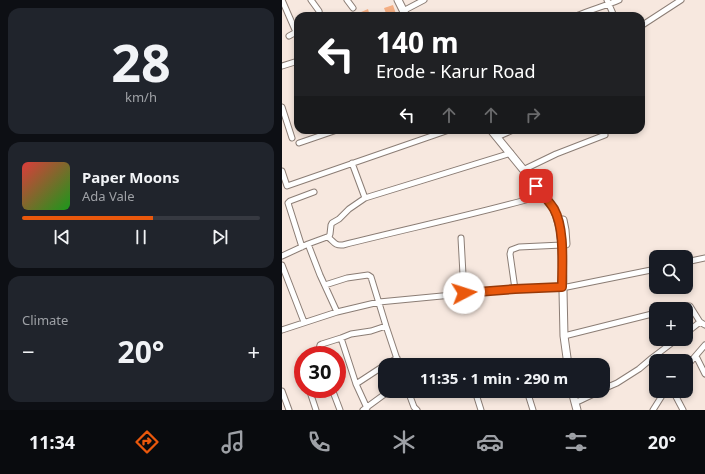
<!DOCTYPE html>
<html lang="en">
<head>
<meta charset="utf-8">
<style>
  body { margin:0; font-family:"Noto Sans",sans-serif; background:#20242c; color:#f1f3f6; height:100vh; display:flex; flex-direction:column; font-size:15px; white-space:nowrap }
  * { box-sizing:border-box; margin:0 }
  p { font-size:13px; color:#9ea1a6 }
  .icon { flex:none; width:22px; height:22px; fill:none; stroke:currentColor; stroke-width:2; stroke-linecap:round; stroke-linejoin:round }
  .map { position:relative; flex:1; overflow:hidden }
  .drawer { display:flex; flex-direction:column; gap:8px; padding:8px; background:#0d0f14; width:282px }
  .drawer>* { flex:none }
  .top-card { position:absolute; left:12px; top:12px; width:351px; height:122px; border-radius:12px; box-shadow:0 2px 6px #0003; background:#202124; color:#fff; overflow:hidden }
  .fabs { position:absolute; left:367px; top:250px; display:grid; gap:8px }
  .fabs a { display:grid; place-items:center; width:44px; height:44px; border-radius:8px; background:#171b24; box-shadow:0 2px 6px #0003; font-size:20px }
  .speed { position:absolute; left:12px; top:346px; display:flex; gap:8px; font-size:20px; font-weight:700; text-align:center }
  .speed>* { display:grid; place-content:center; width:52px; height:52px; border-radius:50%; background:#171b24; box-shadow:0 2px 6px #0003; line-height:1 }
  .speed .limit { border:6px solid #d22; background:#fff; color:#111 }
  .pin { position:absolute; display:grid; place-items:center; width:34px; height:34px; color:#fff; margin:-17px; border-radius:8px; box-shadow:0 2px 6px #0006 }
  .me { position:absolute; width:44px; margin:-22px; rotate:85deg; stroke-linejoin:round; filter:drop-shadow(0 0 3px #0008) }
  .turn { display:flex; align-items:center; gap:14px; height:84px; padding:0 16px; font-size:18px }
  .turn .icon { width:52px; height:52px; stroke-width:2.5 }
  .turn b { display:block; font-size:28px; line-height:34px }
  .lanes { display:flex; align-items:center; height:38px; padding:0 16px; background:#0003; justify-content:center; gap:20px; direction:ltr }
  .lanes .off { opacity:.35 }
  .big { font-size:30px; font-weight:700; line-height:1.1 }
  .drawer .widget { flex:1; display:flex; flex-direction:column; justify-content:center; gap:6px; min-width:0; padding:0 14px; border-radius:12px; background:#20242c }
  .drawer .dial { align-items:center; gap:0 }
  .dial b { font-size:52px; line-height:1 }
  .song { display:flex; align-items:center; gap:12px }
  .cover { width:48px; height:48px; border-radius:6px; background:linear-gradient(135deg,hsl(0 70% 55%),hsl(120 70% 35%)) }
  .played { height:4px; border-radius:2px; background:linear-gradient(90deg,#ea580c 55%,#363941 55%) }
  .keys { display:flex; justify-content:space-around; direction:ltr }
  .heat { display:flex; justify-content:space-between; align-items:center; font-size:22px; direction:ltr }
  .trip { position:absolute; left:96px; top:358px; width:232px; height:40px; border-radius:12px; background:#171b24; box-shadow:0 2px 6px #0003; font-weight:700; line-height:40px; text-align:center }
  .dock { display:flex; height:64px; justify-content:space-around; align-items:center; background:#090b0e; color:#9ea1a6 }
  .dock .icon { width:28px; height:28px }
  .dock .on { color:#ea580c }
  .dock b { font-size:18px; color:#f1f3f6 }
  main { display:flex; flex:1; min-height:0 }
  .map>svg:first-child { display:block }
  .building { fill:#f5af84 }
  .lines { fill:none; stroke-linecap:round; stroke-linejoin:round }
  .minor-casing { stroke:#8b7d75; stroke-width:7 }
  .major-casing { stroke:#8b7d75; stroke-width:9 }
  .minor { stroke:#fff; stroke-width:5 }
  .major { stroke:#fff; stroke-width:7 }
  .route-casing { stroke:#983908; stroke-width:10 }
  .route { stroke:#ea580c; stroke-width:7 }
</style>
</head>
<body>
<main>
<section class="drawer">
<div class="widget dial"><b>28</b><p>km/h</p></div>
<div class="widget">
<div class="song"><i class="cover"></i><div><b>Paper Moons</b><p>Ada Vale</p></div></div>
<div class="played"></div>
<div class="keys"><svg class="icon" aria-label="previous" viewBox="0 0 24 24"><path d="M18 5L8 12l10 7zM5 5v14"/></svg><svg class="icon" aria-label="pause" viewBox="0 0 24 24"><path d="M8 5v14M16 5v14"/></svg><svg class="icon" aria-label="next" viewBox="0 0 24 24"><path d="M6 5l10 7-10 7zM19 5v14"/></svg></div>
</div>
<div class="widget"><p>Climate</p>
<div class="heat"><a>−</a><b class="big">20°</b><a>+</a></div>
</div>
</section>
<div class="map">
<svg width="423" height="410" viewBox="0 0 423 410">
  <rect width="100%" height="100%" fill="#f7e8df"/>
  <path class="building" d="M111,5L114,14L105,16L102,8Z
    M86,9L88,16H70Z"/>
  <g class="lines">
    <defs>
      <path id="minor" d="M0,0L14,32
        M29,0L37,11L38,16
        M65,0L71,8
        M325,0L332,16
        M121,11L142,0
        M294,16C308,10 323,6 337,0
        M359,26L399,0
        M7,36L16,31
        M0,66L16,61
        M0,107L10,138
        M215,137L231,130
        M17,143L55,130
        M70,163L83,198L229,153
        M245,168L274,154L323,135
        M0,171L5,186L167,130
        M47,237L48,234L49,225L50,223L57,219L67,209L83,198
        M179,238L182,293
        M26,244L38,275L55,312
        M20,247L6,203L8,201L32,192
        M0,256L26,244L45,237C52,240 51,246 61,245C128,228 195,214 262,195
        M404,262L423,258
        M0,265L22,322
        M43,285L65,278L86,275L89,277L104,326L117,365
        M233,289L228,254L229,250L237,247L280,245
        M389,309L402,306H408L418,322
        M0,330L55,312L97,302L233,289L285,287L374,269
        M404,333L418,322L423,325
        M282,336L374,313
        M59,338L74,384L85,408
        M38,355L37,349L38,345L40,344L59,338L69,334L89,331L104,326
        M414,356L423,374
        M104,365L115,358
        M404,367L423,345
        M20,369L21,373
        M74,384L103,365
        M27,389L34,410
        M50,389L58,410
        M321,389L335,383L357,369L370,358L395,339
        M0,391L7,410
        M126,391L132,407L135,410
        M193,391L199,410
        M245,391L251,410
        M391,391L401,410
        M297,401L318,391
        M81,410L107,391
        M371,410L383,391"/>
      <path id="major" d="M116,0L124,16
        M209,130L262,195L272,209L275,217L278,228L280,245L282,336L286,365
        M281,220L283,230L284,244
        M290,391L295,410"/>
    </defs>
    <use href="#minor" class="minor-casing"/>
    <use href="#major" class="major-casing"/>
    <use href="#minor" class="minor"/>
    <use href="#major" class="major"/>
  </g>
  <g class="lines">
    <defs>
      <path id="route" d="M182,293L233,289L280,287C280,264 283,229 272,209C267,201 260,194 254,186"/>
    </defs>
    <use href="#route" class="route-casing"/>
    <use href="#route" class="route"/>
  </g>
</svg>
<div class="fabs">
<a><svg class="icon" aria-label="search" viewBox="0 0 24 24"><circle cx="10" cy="10" r="6"/><path d="M15 15l6 6"/></svg></a>
<a>+</a>
<a>−</a>
</div>
<div class="speed"><div class="limit">30</div></div>
<div class="pin" style="left:254px;top:186px;background:#d93025"><svg class="icon" aria-label="arrive" viewBox="0 0 24 24"><path d="M6 21V4h12l-3 4 3 4H6"/></svg></div>
<svg class="me" style="left:182px;top:293px" viewBox="-20 -20 40 40"><circle r="19" fill="#fff"/><path d="M0-13L10 11 0 6-10 11z" fill="#ea580c"/></svg>
<div class="trip">11:35 · 1 min · 290 m</div>
<div class="top-card">
<div class="turn"><svg class="icon" aria-label="left" viewBox="0 0 24 24"><path d="M17 20v-9H6M10 6l-5 5 5 5"/></svg><div><b>140 m</b>Erode - Karur Road</div></div>
<div class="lanes"><svg class="icon" aria-label="left" viewBox="0 0 24 24"><path d="M17 20v-9H6M10 6l-5 5 5 5"/></svg><svg class="icon off" aria-label="ahead" viewBox="0 0 24 24"><path d="M12 20V5M6 11l6-6 6 6"/></svg><svg class="icon off" aria-label="ahead" viewBox="0 0 24 24"><path d="M12 20V5M6 11l6-6 6 6"/></svg><svg class="icon off" aria-label="right" viewBox="0 0 24 24"><path d="M7 20v-9h11M14 6l5 5-5 5"/></svg></div>
</div>
</div>
</main>
<nav class="dock">
<b>11:34</b>
<svg class="icon on" aria-label="directions" viewBox="0 0 24 24"><path d="M12 3l9 9-9 9-9-9zM9 14v-3h6M13 9l2 2-2 2"/></svg>
<svg class="icon" aria-label="music" viewBox="0 0 24 24"><path d="M9 18V5l10-2v13"/><circle cx="6" cy="18" r="3"/><circle cx="16" cy="16" r="3"/></svg>
<svg class="icon" aria-label="phone" viewBox="0 0 24 24"><path d="M5 4h4l2 5-3 2q2 4 5 5l2-3 5 2v4C11 20 4 13 5 4z"/></svg>
<svg class="icon" aria-label="climate" viewBox="0 0 24 24"><path d="M12 3v18M4 7l16 10M4 17L20 7"/></svg>
<svg class="icon" aria-label="car" viewBox="0 0 24 24"><path d="M5 17H2v-5l4-1 3-4h7l3 4 3 1v5h-3M9 17h6M6 11h13"/><circle cx="7" cy="17" r="2"/><circle cx="17" cy="17" r="2"/></svg>
<svg class="icon" aria-label="filters" viewBox="0 0 24 24"><path d="M4 7h16M4 17h16"/><circle cx="9" cy="7" r="2"/><circle cx="15" cy="17" r="2"/></svg>
<b>20°</b>
</nav>
</body>
</html>
